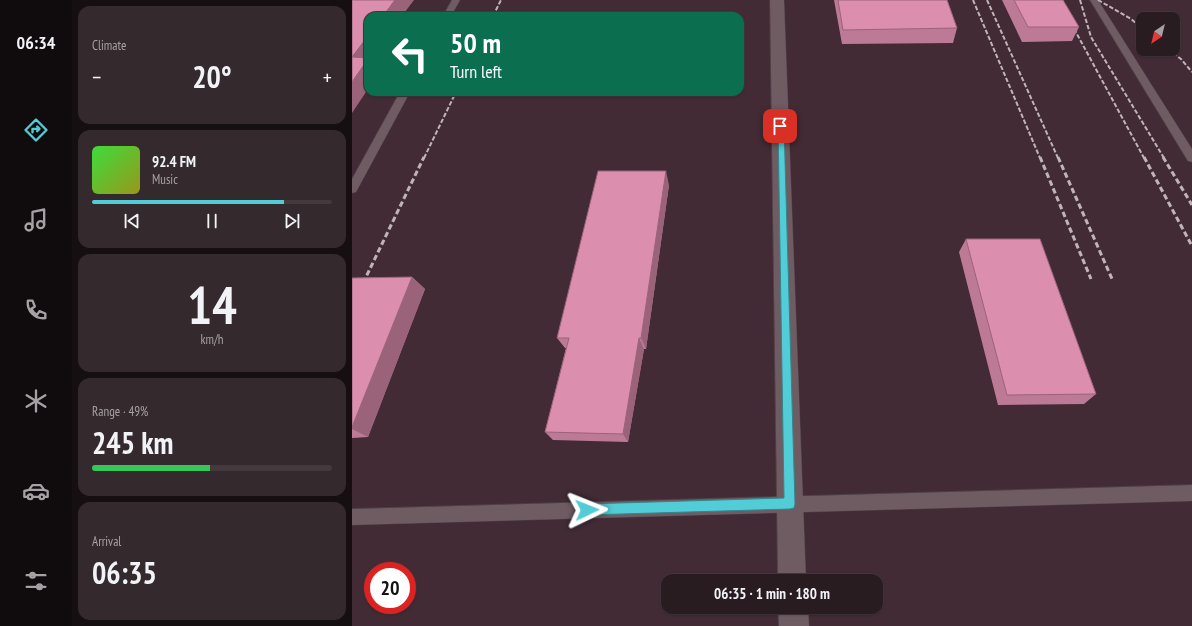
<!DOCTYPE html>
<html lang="en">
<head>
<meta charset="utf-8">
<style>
  body { margin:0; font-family:"PT Sans Narrow",sans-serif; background:#34292d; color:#f1f3f6; height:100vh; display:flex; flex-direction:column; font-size:15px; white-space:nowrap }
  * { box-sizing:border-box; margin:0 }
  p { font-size:13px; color:#a5a1a5 }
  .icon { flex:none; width:22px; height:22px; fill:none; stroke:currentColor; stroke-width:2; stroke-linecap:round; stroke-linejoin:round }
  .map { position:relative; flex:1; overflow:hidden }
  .details { display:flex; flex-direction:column; gap:6px; padding:6px; background:#160f12; width:280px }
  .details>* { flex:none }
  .top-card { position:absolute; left:12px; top:12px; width:380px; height:84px; border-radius:12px; box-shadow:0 1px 3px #0004,0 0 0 1px #443a3e; background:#0b6e4f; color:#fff; overflow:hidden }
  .needle { width:26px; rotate:215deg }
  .fabs { position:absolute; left:784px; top:12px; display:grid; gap:8px }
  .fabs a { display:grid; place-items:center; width:44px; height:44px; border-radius:8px; background:#281c20; box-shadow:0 1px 3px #0004,0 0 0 1px #443a3e; font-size:20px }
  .speed { position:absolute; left:12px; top:562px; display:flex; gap:8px; font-size:20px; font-weight:700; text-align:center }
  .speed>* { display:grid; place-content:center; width:52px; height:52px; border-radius:50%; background:#281c20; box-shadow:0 1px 3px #0004,0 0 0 1px #443a3e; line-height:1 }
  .speed .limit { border:6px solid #d22; background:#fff; color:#111 }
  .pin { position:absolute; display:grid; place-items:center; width:34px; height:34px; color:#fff; margin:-17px; border-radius:8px; box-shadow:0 2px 6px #0006 }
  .me { position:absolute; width:44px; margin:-22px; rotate:88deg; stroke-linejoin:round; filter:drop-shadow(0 0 3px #0008) }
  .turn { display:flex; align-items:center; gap:14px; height:84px; padding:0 20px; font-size:18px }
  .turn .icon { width:52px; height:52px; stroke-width:2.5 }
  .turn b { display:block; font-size:28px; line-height:34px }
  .big { font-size:30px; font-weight:700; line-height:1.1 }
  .details .card { flex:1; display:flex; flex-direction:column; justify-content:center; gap:6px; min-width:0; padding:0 14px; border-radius:12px; background:#34292d }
  .details .dial { align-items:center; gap:0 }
  .dial b { font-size:52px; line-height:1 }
  .song { display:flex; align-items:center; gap:12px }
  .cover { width:48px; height:48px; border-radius:6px; background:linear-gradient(135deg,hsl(120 70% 55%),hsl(60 70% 35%)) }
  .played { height:4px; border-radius:2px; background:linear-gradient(90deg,#52ccd6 80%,#443a3e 80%) }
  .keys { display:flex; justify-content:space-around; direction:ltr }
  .heat { display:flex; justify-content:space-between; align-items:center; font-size:22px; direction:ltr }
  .charge { height:6px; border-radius:3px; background:linear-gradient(90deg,#34c759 49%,#443a3e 0) }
  .trip { position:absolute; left:309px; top:574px; width:222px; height:40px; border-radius:12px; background:#281c20; box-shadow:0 1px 3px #0004,0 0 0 1px #443a3e; font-weight:700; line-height:40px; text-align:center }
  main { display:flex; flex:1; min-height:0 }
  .tabs { display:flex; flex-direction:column; width:72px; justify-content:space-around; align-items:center; background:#100b0d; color:#a5a1a5 }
  .tabs .icon { width:28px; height:28px }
  .tabs .active { color:#52ccd6 }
  .tabs b { font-size:18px; color:#f1f3f6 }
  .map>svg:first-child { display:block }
  .built { fill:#422b35; fill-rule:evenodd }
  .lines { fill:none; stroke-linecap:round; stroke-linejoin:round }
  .lane-casing { stroke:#4e4046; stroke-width:1 }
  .street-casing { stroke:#4e4046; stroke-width:1 }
  .lane { fill:#6f5c63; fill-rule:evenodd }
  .street { fill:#6f5c63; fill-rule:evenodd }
  .rail-far1 { stroke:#c1b4b9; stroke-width:2; stroke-dasharray:4.5 2; stroke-linecap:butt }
  .rail { stroke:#c1b4b9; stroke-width:3; stroke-dasharray:5.5 3; stroke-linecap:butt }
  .wall { fill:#bd7a96 }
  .shaded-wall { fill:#9a637a }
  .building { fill:#dc8eaf; stroke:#9a637a }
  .route { fill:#52ccd6; stroke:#35858b }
</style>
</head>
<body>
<main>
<nav class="tabs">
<b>06:34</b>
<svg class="icon active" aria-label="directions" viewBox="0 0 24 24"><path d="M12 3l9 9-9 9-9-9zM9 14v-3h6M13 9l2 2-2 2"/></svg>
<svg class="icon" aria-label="music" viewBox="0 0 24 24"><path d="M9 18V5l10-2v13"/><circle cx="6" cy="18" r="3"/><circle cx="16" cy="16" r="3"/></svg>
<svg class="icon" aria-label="phone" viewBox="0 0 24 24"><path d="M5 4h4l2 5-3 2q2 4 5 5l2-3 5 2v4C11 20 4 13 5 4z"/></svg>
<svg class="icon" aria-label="climate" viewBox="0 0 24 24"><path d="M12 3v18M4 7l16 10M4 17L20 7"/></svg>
<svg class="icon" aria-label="car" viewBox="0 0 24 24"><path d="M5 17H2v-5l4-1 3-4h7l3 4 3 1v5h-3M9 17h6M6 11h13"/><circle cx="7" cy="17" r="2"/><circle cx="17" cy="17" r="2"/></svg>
<svg class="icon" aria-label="filters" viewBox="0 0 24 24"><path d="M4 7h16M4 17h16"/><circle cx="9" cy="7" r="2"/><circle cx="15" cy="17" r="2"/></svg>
</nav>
<section class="details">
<div class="card"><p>Climate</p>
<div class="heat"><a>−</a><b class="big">20°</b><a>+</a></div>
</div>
<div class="card">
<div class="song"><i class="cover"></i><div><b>92.4 FM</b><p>Music</p></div></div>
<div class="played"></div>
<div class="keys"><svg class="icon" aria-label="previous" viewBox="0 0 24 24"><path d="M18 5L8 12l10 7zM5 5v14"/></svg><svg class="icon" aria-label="pause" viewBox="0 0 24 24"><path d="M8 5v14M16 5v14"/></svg><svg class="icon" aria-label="next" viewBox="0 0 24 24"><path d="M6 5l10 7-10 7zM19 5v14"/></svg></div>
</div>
<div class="card dial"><b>14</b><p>km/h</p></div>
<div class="card"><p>Range · 49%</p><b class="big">245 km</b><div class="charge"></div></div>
<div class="card"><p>Arrival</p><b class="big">06:35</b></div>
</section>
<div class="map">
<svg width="840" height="626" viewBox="0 0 840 626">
  <rect width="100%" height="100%" fill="#35252b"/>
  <path class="built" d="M0,0H840V626H0ZM16,16H388V92H16ZM791,19H821V49H791ZM21,571H55V605H21ZM316,581H524V607H316Z"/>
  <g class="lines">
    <defs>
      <path id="lane" d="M100,0H108L99,16H91Z
        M738,0H746L840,149V162L836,161Z
        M48,92H58L4,192L0,193V179Z
        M840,485V501L0,525V509Z"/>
      <path id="street" d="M418,0H432L454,581H426Z
        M426,607H456L457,626H427Z"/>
    </defs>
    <use href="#lane" class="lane-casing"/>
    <use href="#street" class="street-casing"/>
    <use href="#lane" class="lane"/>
    <use href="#street" class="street"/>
    <path class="rail-far1" d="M621,0L688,158
      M635,0L706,158
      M728,0L739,37L812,158
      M746,0L779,19L791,29
      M141,16L149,0
      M719,23L792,158
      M816,49L829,59L840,72
      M72,158L104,92"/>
    <path class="rail" d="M688,157L739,279
      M706,157L761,281
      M792,157L840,246
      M811,157L840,205
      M0,306L72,157"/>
  </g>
  <path class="wall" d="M482,0H595L605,28L601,43L490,44Z
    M650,0H711L727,27L720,41L670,42Z
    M317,185L294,349H292L276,442L201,440L193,432L214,348H213L205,338Z
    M614,239L744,394L732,404L646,405L607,252Z
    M60,277L73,289L16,437L0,438V278Z"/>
  <path class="shaded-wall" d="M43,0H62L50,16H31Z
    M16,36V89L0,113V57Z
    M314,171L317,185L294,349L289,338Z
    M60,277L73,289L16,437L0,429V427Z
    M287,338L292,349L276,442L271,434Z"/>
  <path class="building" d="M0,0H43L31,16H16V36L0,57L16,58V59L0,82Z
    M486,0H595L605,28L491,30Z
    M662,0H711L727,27H676Z
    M246,171H314L289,338H287L271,434L193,432L217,338H205Z
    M614,239H688L744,394L655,395Z
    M60,277L0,427V278Z"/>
  <path class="route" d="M426,124H428L432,126L443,504L442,508L438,509L235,515L231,514L229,510L231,506L235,504L432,498Z"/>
</svg>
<div class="fabs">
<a><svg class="needle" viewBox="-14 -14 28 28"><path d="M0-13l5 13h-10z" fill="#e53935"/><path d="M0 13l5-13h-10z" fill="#a5a1a5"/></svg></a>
</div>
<div class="speed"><div class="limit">20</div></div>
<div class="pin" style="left:428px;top:126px;background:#d93025"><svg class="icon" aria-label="arrive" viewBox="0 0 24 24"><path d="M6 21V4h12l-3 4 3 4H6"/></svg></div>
<svg class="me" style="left:235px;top:510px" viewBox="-20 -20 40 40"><path d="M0-17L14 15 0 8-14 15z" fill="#52ccd6" stroke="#fff" stroke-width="4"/></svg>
<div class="trip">06:35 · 1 min · 180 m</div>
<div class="top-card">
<div class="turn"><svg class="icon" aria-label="left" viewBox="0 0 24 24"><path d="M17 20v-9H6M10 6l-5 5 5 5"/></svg><div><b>50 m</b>Turn left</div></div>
</div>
</div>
</main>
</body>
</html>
